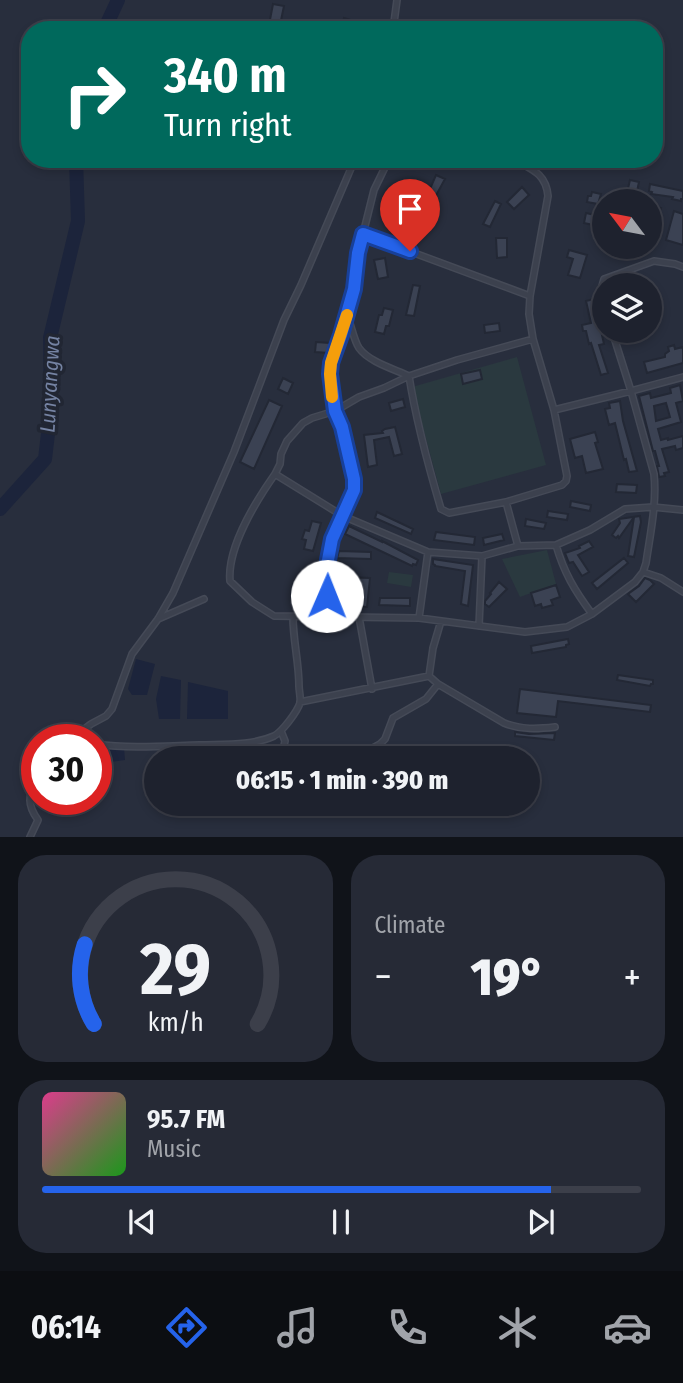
<!DOCTYPE html>
<html lang="en">
<head>
<meta charset="utf-8">
<style>
  body { margin:0; font-family:"Fira Sans Condensed",sans-serif; background:#262a36; color:#f1f3f6; height:100vh; display:flex; flex-direction:column; font-size:26px; white-space:nowrap }
  * { box-sizing:border-box; margin:0 }
  p { font-size:23px; color:#a1a4aa }
  .icon { flex:none; width:38px; height:38px; fill:none; stroke:currentColor; stroke-width:2; stroke-linecap:round; stroke-linejoin:round }
  .map { position:relative; height:837px; overflow:hidden }
  .side { display:flex; flex-direction:column; gap:18px; padding:18px; background:#101319; flex:1 }
  .side>* { flex:none }
  .banner { position:absolute; left:21px; top:21px; width:642px; height:147px; border-radius:28px; box-shadow:0 4px 10px #0003,0 0 0 2px #3c3f4a; background:#00695c; color:#fff; overflow:hidden }
  .needle { width:46px; rotate:302deg }
  .tools { position:absolute; left:592px; top:189px; display:grid; gap:14px }
  .tools a { display:grid; place-items:center; width:70px; height:70px; border-radius:50%; background:#1e222e; box-shadow:0 4px 10px #0003,0 0 0 2px #3c3f4a; font-size:35px }
  .speed { position:absolute; left:21px; top:724px; display:flex; gap:14px; font-size:35px; font-weight:700; text-align:center }
  .speed>* { display:grid; place-content:center; width:91px; height:91px; border-radius:50%; background:#1e222e; box-shadow:0 4px 10px #0003,0 0 0 2px #3c3f4a; line-height:1 }
  .speed .limit { border:10px solid #d22; background:#fff; color:#111 }
  .pin { position:absolute; display:grid; place-items:center; width:60px; height:60px; color:#fff; margin:-72px -30px; border-radius:50% 50% 50% 0; rotate:-45deg; box-shadow:0 0 7px #0007 }
  .pin .icon { rotate:45deg }
  .me { position:absolute; width:77px; margin:-38px; rotate:1deg; stroke-linejoin:round; filter:drop-shadow(0 0 5px #0008) }
  .turn { display:flex; align-items:center; gap:24px; height:147px; padding:0 28px; font-size:32px }
  .turn .icon { width:91px; height:91px; stroke-width:2.5 }
  .turn b { display:block; font-size:49px; line-height:60px }
  .big { font-size:52px; font-weight:800; line-height:1.1 }
  .side .tile { flex:1; display:flex; flex-direction:column; justify-content:center; gap:10px; min-width:0; padding:0 24px; border-radius:28px; background:#262a36 }
  .side .dial { align-items:center; gap:0 }
  .dial svg { height:182px; overflow:visible; fill:none; stroke:#3c3f4a; stroke-width:7; stroke-linecap:round; text-anchor:middle }
  .dial text { fill:#f1f3f6; stroke:none }
  .song { display:flex; align-items:center; gap:21px }
  .cover { width:84px; height:84px; border-radius:10px; background:linear-gradient(135deg,hsl(330 70% 55%),hsl(120 70% 35%)) }
  .played { height:7px; border-radius:4px; background:linear-gradient(90deg,#2563eb 85%,#3c3f4a 85%) }
  .keys { display:flex; justify-content:space-around; direction:ltr }
  .heat { display:flex; justify-content:space-between; align-items:center; font-size:38px; direction:ltr }
  .side .tiles { flex:1; display:grid; gap:18px; grid-template-columns:1fr 1fr }
  .tile:last-child { grid-column:span 2 }
  .trip { position:absolute; left:144px; top:746px; width:396px; height:70px; border-radius:35px; background:#1e222e; box-shadow:0 4px 10px #0003,0 0 0 2px #3c3f4a; font-weight:800; line-height:70px; text-align:center }
  .tabs { display:flex; height:112px; justify-content:space-around; align-items:center; background:#0c0e12; color:#a1a4aa }
  .tabs .icon { width:49px; height:49px }
  .tabs .active { color:#2563eb }
  .tabs b { font-size:32px; color:#f1f3f6 }
  .map>svg:first-child { display:block }
  .green { fill:#2a393f }
  .water { fill:#1c243b }
  .lines { fill:none; stroke-linecap:round; stroke-linejoin:round }
  .river { stroke:#1c243b; stroke-width:14 }
  .building { fill:#3b4253; stroke:#232835; stroke-width:2; fill-rule:evenodd }
  .street-casing { stroke:#454a57; stroke-width:8 }
  .street { stroke:#3c414e; stroke-width:5 }
  .route-casing { stroke:#184099; stroke-width:18 }
  .route { stroke:#2563eb; stroke-width:12 }
  .slow { stroke:#f59e0b; stroke-width:12 }
  .labels { text-anchor:middle; stroke-width:7; stroke-linejoin:round; paint-order:stroke }
  .water-label { font-size:21px; font-style:italic; fill:#7583a3; stroke:#212633 }
</style>
</head>
<body>
<div class="map">
<svg width="683" height="837" viewBox="0 0 683 837">
  <rect width="100%" height="100%" fill="#282e3d"/>
  <path class="green" d="M517,357L546,465L441,494L412,387Z
    M547,550L556,584L520,597L502,559Z
    M389,572L413,575L411,587L387,583Z"/>
  <path class="water" d="M136,659L155,664L147,695H132L128,689Z
    M161,676L181,680L180,719H159L156,699Z
    M188,682L228,691V719H187Z
    M104,748H124L125,760L104,763Z"/>
  <g class="lines">
    <path class="river" d="M104,30L118,0
      M0,509L45,459L51,408L50,338L78,221L76,159"/>
  </g>
  <path class="building" d="M273,4L284,6L279,30H268Z
    M344,18L354,21L352,30H342Z
    M436,175L445,179L433,201L426,198Z
    M630,180L639,182L635,201H625Z
    M650,184L683,191V199H681V201L672,199L673,197L651,194L652,192L649,191Z
    M522,187L529,195L514,209L507,202Z
    M592,192L601,194L598,204L587,202L588,196H591Z
    M388,193H399L400,215H389Z
    M495,201L501,204L490,227L483,224Z
    M649,205L661,208L659,215H649Z
    M674,211L683,214V245L666,240Z
    M586,213L595,215L593,225L584,223Z
    M496,238H507V257L497,258Z
    M569,250L587,255L580,278L568,275L573,259L567,257Z
    M385,258L388,277L378,279L374,260Z
    M413,285L420,286L414,316L406,315Z
    M594,299L604,344L599,345L608,373L601,375L591,343L589,344L586,331H583L582,325L591,323L586,301Z
    M384,308L393,310L389,326H386L384,334L375,332L379,315H382Z
    M499,323L500,331L485,333L484,325Z
    M316,342L330,343L329,353L315,352Z
    M674,345L675,349L683,347V363L647,373L644,362L665,357V354L669,351L668,347Z
    M480,370L482,379L463,384L461,374Z
    M283,378L293,383L288,394L278,389Z
    M680,385L683,401L676,403L681,422L658,429L661,440L668,438V440L683,436V448L676,450L675,446L662,449L669,472L664,473L665,476L659,477L657,466H659L655,451H653L639,396L650,393L651,398L671,393L670,388ZM666,403L670,417L656,421L654,406Z
    M403,399L405,407L391,411L389,403Z
    M269,400L282,406L254,469L240,462Z
    M620,401L623,421L637,471L629,472L626,459L624,460L615,423L609,425L605,409L610,408L609,403Z
    M395,427L402,454L394,456L389,437L374,440L377,465L368,467L364,435L383,433L382,431L385,429Z
    M595,432L598,442L595,443L603,469L586,473L582,456L575,458L570,439Z
    M617,484L637,485L636,493L616,492Z
    M571,501L591,505L590,511L570,507Z
    M548,511L568,514L567,520L547,517Z
    M377,512L413,529L411,534L375,518Z
    M640,516L641,522L634,557L628,556L634,517L619,538L618,536L616,538L612,535L620,523L619,519Z
    M526,519L546,523L544,529L525,526Z
    M312,521L321,523L313,551L304,549L306,540L302,539L305,530L309,531Z
    M349,526L382,542V541L418,560L416,565L413,564L412,566L345,534Z
    M436,532L475,537L474,545L434,540Z
    M502,534L504,540L484,545L483,538Z
    M589,541L593,547L578,555L589,572L582,576L573,562L569,563L565,553L580,548L579,546Z
    M339,551L371,552V559L337,558Z
    M624,558L628,563L597,589L592,583Z
    M433,559L473,565L468,606L461,604L465,571L435,566V565L433,564Z
    M336,574H344V577L370,578L367,607L336,605ZM343,584L360,585L358,598L343,597Z
    M645,578L650,580L654,584L636,602L628,594L639,586Z
    M499,582L507,589L489,607L485,604V601L491,594L490,593Z
    M556,585L560,597L551,600L553,605L542,608L541,604L535,606L531,593Z
    M380,598H410V606L379,605Z
    M568,639L569,644L566,645V647L532,653L531,646Z
    M618,675L653,680V684H651L650,686L617,680Z
    M520,689L651,705L650,712L558,701L556,717L517,713Z
    M515,732L529,734L555,733L554,740L515,736Z"/>
  <g class="lines">
    <defs>
      <path id="street" d="M393,30L397,0
        M389,159L374,190L363,234L530,296
        M513,159C531,169 546,173 548,196L530,296L529,314L533,339L554,410L631,391L683,377
        M604,296L602,286L604,279L654,261L675,264L683,267
        M347,315C351,324 354,341 359,348C369,362 394,369 409,376L457,360L533,339
        M612,331L631,391L654,474C657,504 650,535 646,563L643,572L635,582L592,614L567,627L525,632L419,618L274,616L252,602L230,581C227,548 256,501 275,474L343,516L428,552L482,556L518,546L556,545L590,530L625,509L653,507L683,510
        M275,474L280,464L281,454L287,441L303,423L312,418L335,411L359,397L384,388L409,376C416,421 428,465 441,509L449,513L506,502
        M556,545C564,573 575,591 592,614
        M518,546L506,502L562,485L566,481L567,476L554,410
        M643,572L661,578L683,592
        M330,617L327,595L328,560L332,539L353,490L354,479L343,427L335,411L330,374L331,363L341,335L354,289L358,252L363,234
        M359,617L372,689
        M419,618L428,552
        M158,619L204,599
        M479,626L482,556
        M429,676L438,684L504,723C521,730 538,729 555,727
        M300,702L429,676L433,648L441,621
        M281,731L285,741L282,755L314,757L371,749L380,744L385,739L393,718L426,699L438,684
        M79,733L87,740
        M70,740L91,724L106,716L112,709L132,654L158,619L173,593L234,452L284,320L301,285L355,159
        M96,744C130,749 165,746 199,745C222,744 252,746 274,736C282,732 297,712 300,703C301,698 299,691 299,686C299,663 293,640 293,617
        M30,837L38,820C27,805 28,796 37,779"/>
    </defs>
    <use href="#street" class="street-casing"/>
    <use href="#street" class="street"/>
  </g>
  <g class="lines">
    <defs>
      <path id="route" d="M327,596L328,560L332,539L354,490V479L342,427L335,411L330,374L331,363L341,335L354,289L358,253L363,234L410,251"/>
    </defs>
    <use href="#route" class="route-casing"/>
    <use href="#route" class="route"/>
    <path class="slow" d="M332,397L330,374L331,363L347,315"/>
  </g>
  <g class="labels">
    <g class="water-label">
      <text transform="translate(50 384) rotate(-87)" y="7">Lunyangwa</text>
    </g>
  </g>
</svg>
<div class="tools">
<a><svg class="needle" viewBox="-14 -14 28 28"><path d="M0-13l5 13h-10z" fill="#e53935"/><path d="M0 13l5-13h-10z" fill="#a1a4aa"/></svg></a>
<a><svg class="icon" aria-label="layers" viewBox="0 0 24 24"><path d="M12 4l9 5-9 5-9-5zM3 14l9 5 9-5"/></svg></a>
</div>
<div class="speed"><div class="limit">30</div></div>
<div class="pin" style="left:410px;top:251px;background:#d93025"><svg class="icon" aria-label="arrive" viewBox="0 0 24 24"><path d="M6 21V4h12l-3 4 3 4H6"/></svg></div>
<svg class="me" style="left:327px;top:596px" viewBox="-20 -20 40 40"><circle r="19" fill="#fff"/><path d="M0-13L10 11 0 6-10 11z" fill="#2563eb"/></svg>
<div class="trip">06:15 · 1 min · 390 m</div>
<div class="banner">
<div class="turn"><svg class="icon" aria-label="right" viewBox="0 0 24 24"><path d="M7 20v-9h11M14 6l5 5-5 5"/></svg><div><b>340 m</b>Turn right</div></div>
</div>
</div>
<section class="side">
<div class="tiles">
<div class="tile dial"><svg viewBox="0 0 100 80">
<path d="M14 69A42 42 0 1 1 86 69"/>
<path d="M14 69A42 42 0 0 1 10 34" stroke="#2563eb"/>
<text x="50" y="56" font-size="32" font-weight="700">29</text>
<text x="50" y="72" font-size="11">km/h</text>
</svg></div>
<div class="tile"><p>Climate</p>
<div class="heat"><a>−</a><b class="big">19°</b><a>+</a></div>
</div>
<div class="tile">
<div class="song"><i class="cover"></i><div><b>95.7 FM</b><p>Music</p></div></div>
<div class="played"></div>
<div class="keys"><svg class="icon" aria-label="previous" viewBox="0 0 24 24"><path d="M18 5L8 12l10 7zM5 5v14"/></svg><svg class="icon" aria-label="pause" viewBox="0 0 24 24"><path d="M8 5v14M16 5v14"/></svg><svg class="icon" aria-label="next" viewBox="0 0 24 24"><path d="M6 5l10 7-10 7zM19 5v14"/></svg></div>
</div>
</div>
</section>
<nav class="tabs">
<b>06:14</b>
<svg class="icon active" aria-label="directions" viewBox="0 0 24 24"><path d="M12 3l9 9-9 9-9-9zM9 14v-3h6M13 9l2 2-2 2"/></svg>
<svg class="icon" aria-label="music" viewBox="0 0 24 24"><path d="M9 18V5l10-2v13"/><circle cx="6" cy="18" r="3"/><circle cx="16" cy="16" r="3"/></svg>
<svg class="icon" aria-label="phone" viewBox="0 0 24 24"><path d="M5 4h4l2 5-3 2q2 4 5 5l2-3 5 2v4C11 20 4 13 5 4z"/></svg>
<svg class="icon" aria-label="climate" viewBox="0 0 24 24"><path d="M12 3v18M4 7l16 10M4 17L20 7"/></svg>
<svg class="icon" aria-label="car" viewBox="0 0 24 24"><path d="M5 17H2v-5l4-1 3-4h7l3 4 3 1v5h-3M9 17h6M6 11h13"/><circle cx="7" cy="17" r="2"/><circle cx="17" cy="17" r="2"/></svg>
</nav>
</body>
</html>
